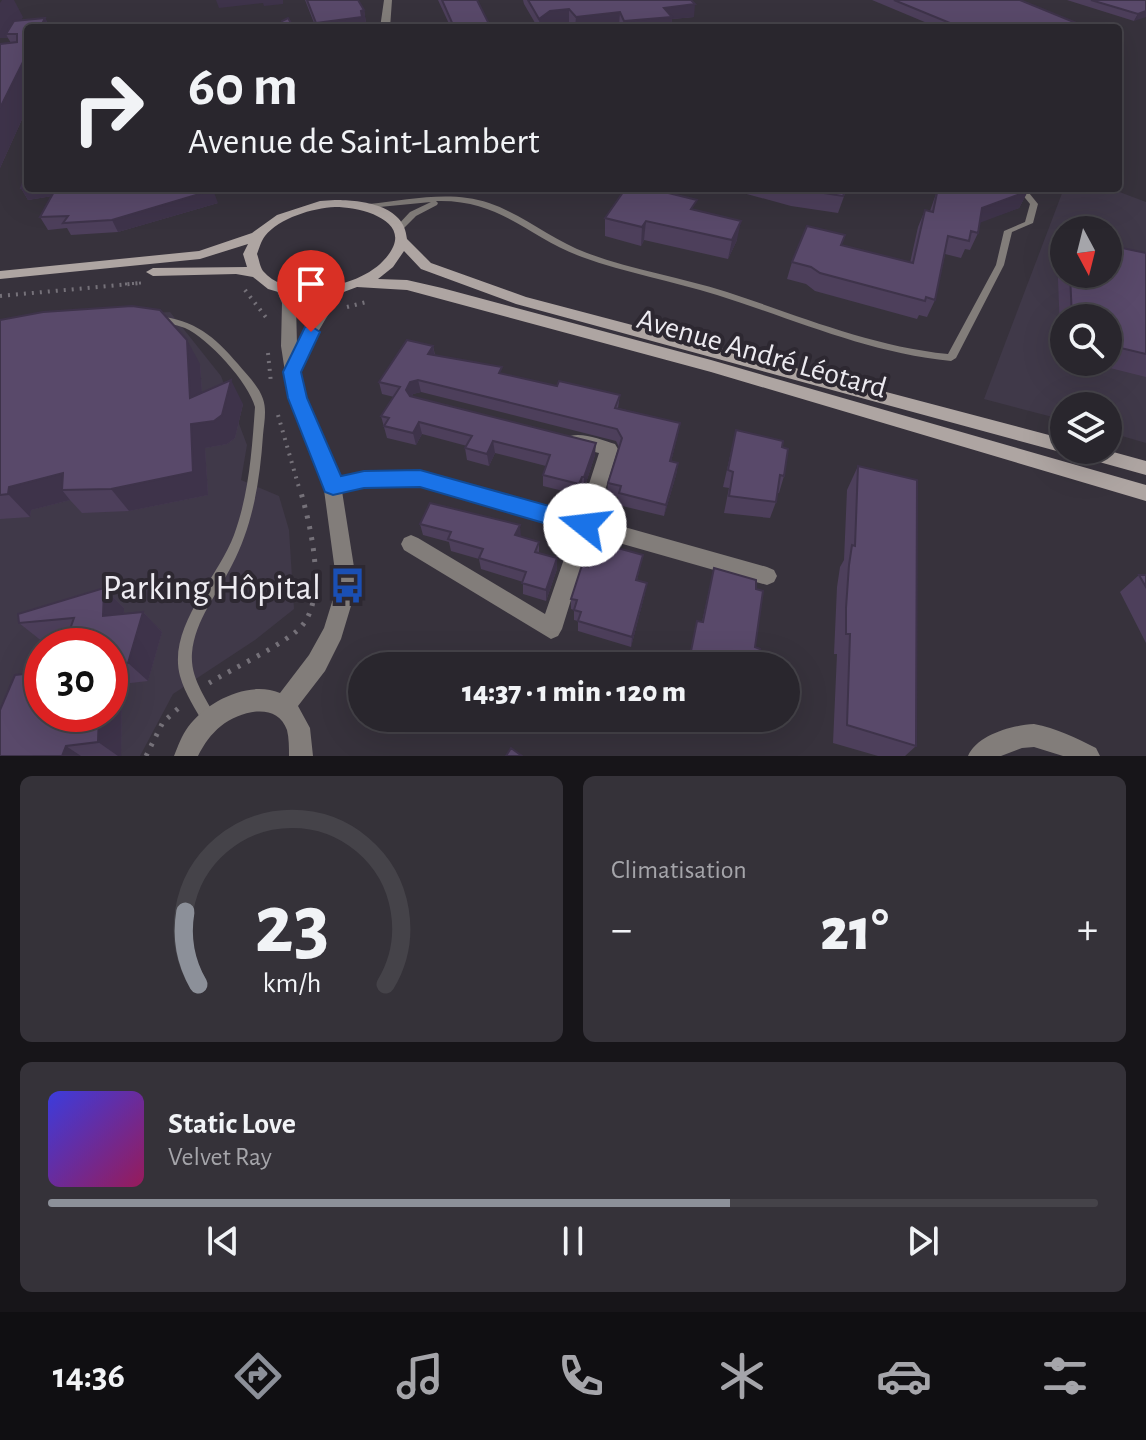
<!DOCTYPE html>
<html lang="fr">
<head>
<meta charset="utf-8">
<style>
  body { margin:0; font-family:"Alegreya Sans",sans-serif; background:#353239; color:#f1f3f6; height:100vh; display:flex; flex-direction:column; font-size:30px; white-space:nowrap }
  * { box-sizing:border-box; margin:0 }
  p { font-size:26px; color:#a5a5aa }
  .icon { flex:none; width:44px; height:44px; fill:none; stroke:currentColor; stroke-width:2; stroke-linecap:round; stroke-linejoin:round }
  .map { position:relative; height:756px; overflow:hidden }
  .sheet { display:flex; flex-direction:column; gap:20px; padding:20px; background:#171519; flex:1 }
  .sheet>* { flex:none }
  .banner { position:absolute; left:24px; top:24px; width:1098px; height:168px; border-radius:8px; box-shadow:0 8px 32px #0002,0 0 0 2px #454349; background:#29262d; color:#f1f3f6; overflow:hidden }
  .needle { width:52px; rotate:173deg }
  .controls { position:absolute; left:1050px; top:216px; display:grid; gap:16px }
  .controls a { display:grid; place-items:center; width:72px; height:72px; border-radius:50%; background:#29262d; box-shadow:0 8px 32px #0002,0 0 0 2px #454349; font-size:40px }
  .speed { position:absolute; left:24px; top:628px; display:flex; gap:16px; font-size:40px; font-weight:700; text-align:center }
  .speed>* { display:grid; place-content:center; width:104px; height:104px; border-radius:50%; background:#29262d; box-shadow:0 8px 32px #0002,0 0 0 2px #454349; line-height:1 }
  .speed .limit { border:12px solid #d22; background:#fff; color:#111 }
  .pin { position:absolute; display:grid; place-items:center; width:68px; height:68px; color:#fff; margin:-82px -34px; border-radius:50% 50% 50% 0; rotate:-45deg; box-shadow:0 0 8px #0007 }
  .pin .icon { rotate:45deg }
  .me { position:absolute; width:88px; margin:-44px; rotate:286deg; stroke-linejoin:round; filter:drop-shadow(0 0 6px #0008) }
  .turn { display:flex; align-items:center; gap:28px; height:168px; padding:0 32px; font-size:36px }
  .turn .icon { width:104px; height:104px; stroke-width:2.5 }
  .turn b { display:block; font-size:56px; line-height:68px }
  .big { font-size:60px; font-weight:800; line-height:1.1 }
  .sheet .card { flex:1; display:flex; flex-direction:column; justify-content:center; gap:12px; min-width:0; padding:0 28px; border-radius:12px; background:#353239 }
  .sheet .dial { align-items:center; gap:0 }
  .dial svg { height:208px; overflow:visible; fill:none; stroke:#454349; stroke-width:7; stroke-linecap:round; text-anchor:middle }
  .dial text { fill:#f1f3f6; stroke:none }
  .song { display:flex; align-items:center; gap:24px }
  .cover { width:96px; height:96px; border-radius:12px; background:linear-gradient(135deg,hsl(240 70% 55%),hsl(330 70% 35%)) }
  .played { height:8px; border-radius:4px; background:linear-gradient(90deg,#8c9099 65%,#454349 65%) }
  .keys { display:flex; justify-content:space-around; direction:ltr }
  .heat { display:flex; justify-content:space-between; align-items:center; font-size:44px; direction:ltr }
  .sheet .tiles { flex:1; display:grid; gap:20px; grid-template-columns:1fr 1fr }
  .card:last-child { grid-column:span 2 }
  .trip { position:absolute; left:348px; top:652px; width:452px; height:80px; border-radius:40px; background:#29262d; box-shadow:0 8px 32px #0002,0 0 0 2px #454349; font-weight:800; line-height:80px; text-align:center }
  .dock { display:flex; height:128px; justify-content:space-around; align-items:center; background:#100f12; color:#a5a5aa }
  .dock .icon { width:56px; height:56px }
  .dock .selected { color:#8c9099 }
  .dock b { font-size:36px; color:#f1f3f6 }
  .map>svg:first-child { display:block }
  .built { fill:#403949; fill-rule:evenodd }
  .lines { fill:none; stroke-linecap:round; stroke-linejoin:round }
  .path-far2 { stroke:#757179; stroke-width:3; stroke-dasharray:2 5; stroke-linecap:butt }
  .path-far1 { stroke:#757179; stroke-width:4; stroke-dasharray:2 6; stroke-linecap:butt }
  .path { stroke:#757179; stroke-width:5; stroke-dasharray:3 8; stroke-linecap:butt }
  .lane { fill:#827d7a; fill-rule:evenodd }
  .street { fill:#827d7a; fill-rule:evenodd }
  .secondary { fill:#aea5a2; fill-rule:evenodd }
  .wall { fill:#4d3f5b }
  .shaded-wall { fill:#3e334a }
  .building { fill:#59496a; stroke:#3e334a; stroke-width:2 }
  .route { fill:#1a73e8; stroke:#114b97; stroke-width:2 }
  .labels { text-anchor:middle; stroke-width:8; stroke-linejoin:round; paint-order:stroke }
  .street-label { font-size:30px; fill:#edebf1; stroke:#2d2831 }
  .near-poi-label { font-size:36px; fill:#edebf1; stroke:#2d2831; text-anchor:end }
</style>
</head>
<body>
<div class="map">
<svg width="1146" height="756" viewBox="0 0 1146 756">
  <rect width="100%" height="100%" fill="#37323c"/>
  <path class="built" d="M1064,188H1109L1146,202V443L1108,432V406H1064V420L984,399ZM1064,230H1108V274H1064ZM1064,318H1108V362H1064Z
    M170,312L221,376L247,445L241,480L279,496L289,530L294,609L255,640L173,694L140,756H0V322ZM42,646H110V714H42Z"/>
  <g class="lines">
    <path class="path-far2" d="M125,284L141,283"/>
    <path class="path-far1" d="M245,290L268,320
      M0,296L141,283
      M347,307L370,301
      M268,353L271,383
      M278,415L300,491"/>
    <path class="path" d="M209,683C232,669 284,644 300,628C329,598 310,524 300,489
      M146,756L163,722L181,706"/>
    <path class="lane" d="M1017,188H1025L1038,204L1033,223L1012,232L1004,265L956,358L951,361C868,353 796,320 717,295C672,281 626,273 582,257C527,237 501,199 436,201L438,203L437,205L416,216L402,230H399L395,228L410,212L431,202L369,208L365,206L369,204C409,200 450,190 489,203C524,215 552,240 587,253C632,270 680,277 727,292C800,316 870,346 948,354L996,265L1004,231L1025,222L1030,204Z
      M157,316C195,320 214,336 238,364C246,374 259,386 263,399C267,410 264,423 263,435C260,480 253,525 232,565C218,593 195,620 192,653C190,680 207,698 217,721L215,726L210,728L205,726C196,710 185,694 180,676C167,627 218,578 234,535C249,494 252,450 255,407C249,383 208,338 185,328C175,324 164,323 154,321L152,319Z"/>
    <path class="street" d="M384,0H392L390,28H380Z
      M337,285L344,290C333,308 302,353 301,372C299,404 330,447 340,477L364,472L420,471L579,515L599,453L570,446L567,441L570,436C583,432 602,440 615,444L618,449L596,519L767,567L774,570L777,576L774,582L767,585L591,535L562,629L558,636L551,639L404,550L401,544L404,538L411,535L418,538L545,614L574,530L420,485L364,486L342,491L357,586L341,639L325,671L298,706L310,728L313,756H289C289,748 289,738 287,730C277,701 240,711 221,726C211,734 204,744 198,756H174C178,746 182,735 188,727C207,701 249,680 280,693L309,655L324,628L337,586L322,475L289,398L281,346L282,303L277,291L279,288H289L296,303L297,346L332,287Z
      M1034,724C1056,728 1076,738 1096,748L1100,756H1063L1034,747L1022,748L1001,756H968C977,735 1012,725 1034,724Z"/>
    <path class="secondary" d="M335,200C362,200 405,205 407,239L431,263L526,297L1064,439V450H1071L1064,453L516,304L421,269L404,251L393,267L378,279L407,280L442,288L711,360L1146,485V501L711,372L407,290L357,287L333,296L299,298L268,289L253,277L236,274L153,276L146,272L153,268L247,267L243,254L248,244L200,259L0,279V271L199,251L252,233L277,215L320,201ZM335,207C364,207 420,223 383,261C359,287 289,302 263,271C260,267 259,259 257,254C259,249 261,241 265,236C279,218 313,208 335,207Z
      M1071,450H1106L1146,461V475L1074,455Z"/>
  </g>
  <path class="wall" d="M305,0H358L364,10L366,23H363L364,28H316Z
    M438,0H477L491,28H451Z
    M523,0H691L694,17L672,19L671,28H620L619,25L594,28H574L569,22L550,24L545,28H538L524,4Z
    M872,0H1020L1086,27V28H939Z
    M1067,0H1146L1134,21Z
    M23,17L21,20L45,18L50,28H28V106L0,168V44L11,43L8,38H0Z
    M21,188L218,203L118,232L71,235L67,228L48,230L40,217L52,196L28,200Z
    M725,188H847L838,213L791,206Z
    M938,188L1028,191L1019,208L980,222L978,233L970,250L965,249L961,258L945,254L935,300L927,317L919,315L917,319L815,291L806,284L787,279L792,262L842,245L910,263L918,227L925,210L930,211Z
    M695,210L737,240L728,259L644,240L641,246L605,236V218Z
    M1064,244V274H1108L1146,253V377L1086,362H1108V318H1064V356L1061,355L1057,255Z
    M0,320L200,364L202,393L243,404L235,438L227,444L205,448L208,495L129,511L82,513L70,500L31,510L30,517L0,519Z
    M433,346L435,355L503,374L557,386L620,395L618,408L680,423L671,462L678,463L676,475L664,516L618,505V497L607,495L608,483L619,447L616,441L421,392L413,394L412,396L595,455L584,489L581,488L579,495L543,486V475L546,466L495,453L489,466L467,460L465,448L467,446L422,434L416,445L387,438L381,416L394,397L382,394L379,382Z
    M736,430L784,476L779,493H777L776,502L770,518L724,513L729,488L723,487Z
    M858,466L916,746L905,756H878L833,743L837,654H834L837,587L840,567L844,560L847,490Z
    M420,524L539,542V553L557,569L546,601L523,594V582L481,569L479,559L451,551L449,542L423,535Z
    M643,555L637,580L645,593L631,647L578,631V621L574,620V610L571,609V599L588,567Z
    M714,568L756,589L755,647L757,666H687L697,621L702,622Z
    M1139,575H1146V643L1120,592Z
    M104,588L124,608V614L143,612L162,632L148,681L122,684L121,756H0L110,714V646L66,640L43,642L19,623Z"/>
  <path class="shaded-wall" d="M2,0H14L23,17L12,34H6L8,38H0V3Z
    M216,0H283V4L264,6L263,3L219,8Z
    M695,4L694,17L672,19L671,28H623L624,21L664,8Z
    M569,9V22L550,24L545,28H540L539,19L550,11Z
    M364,10L366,23H363L361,11Z
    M1146,11V17L1134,21L1138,14Z
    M620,12L619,25L594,28H575L576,17Z
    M362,17L364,28H317L316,23Z
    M45,18L50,28H40Z
    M462,24V28H453V25Z
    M28,52V106L0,168V108Z
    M28,187V188H67L65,194L28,200L21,188Z
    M213,190L218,203L118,232L112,220Z
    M1028,191L1019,208L974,225L982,208Z
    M646,221L644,240L641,246L642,227Z
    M741,221L737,240L728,259L732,240Z
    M187,340L200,364L204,422L190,398Z
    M433,346L435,358L428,354Z
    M231,380L243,404L235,438L227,444L205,448L208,495L129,511L111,489L191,424Z
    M418,380L421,392L413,394L409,402L406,390L410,382Z
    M419,422L422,434L416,445L413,433Z
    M680,423L678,435L668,473L670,461Z
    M493,441L495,453L489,466L487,454Z
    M596,443L595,455L584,489V477Z
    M678,463L676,475L664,516L666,505Z
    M63,473L62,490L70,500L31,510L30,517L8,494L9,487Z
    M582,477L581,488L579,495V484Z
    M520,525L521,537L515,535Z
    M557,558V569L546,601V590Z
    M647,583L645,593L631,647L632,637Z
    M104,588L124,608L123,636L103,616Z
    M143,612L162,632L148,681L128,663Z
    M110,673L122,684L121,756H118L98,742L99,714H110Z
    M66,746L81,756H62Z"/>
  <path class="building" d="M307,0H358L364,10L361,11L362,17L316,23Z
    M442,0H477L491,28H464L462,24L453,25Z
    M528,0H691L695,4L664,8L672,17L624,21L620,12L576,17L569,9L550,11L539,19Z
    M894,0H1020L1086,27L1083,28H962Z
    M1091,0H1146V11L1138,14Z
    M45,18L40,28H28V52L0,108V44L17,42V34H6L14,21Z
    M288,18L294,28H284L282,21Z
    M119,24L118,28H84Z
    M28,169V187L21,188Z
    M56,188H212L213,190L112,220L63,223L68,216L40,217Z
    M626,188H648L697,200L691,209L741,221L732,240L646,221L642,227L605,218Z
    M790,188H846L843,196Z
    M938,188H1023L1028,191L982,208L978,233L971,231L969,241L948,236L935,300L926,297L925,301L820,273L811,267L792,262L807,226L845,235L841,245L913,263L925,210L933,212Z
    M1108,245L1146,253V354L1108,345V318H1072L1070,274H1108Z
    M132,306L160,310L187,340L190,398L231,380L222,415L214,421L191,424L193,472L111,489L62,490L63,473L9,487L8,494L0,495V320L43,312Z
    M407,340L433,346L428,354L502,367L499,373L557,386L559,381L620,395L615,408L680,423L670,461L678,463L666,505L619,493L621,486L608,483L622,438L617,429L418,380L410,382L406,390L410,396L596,443L584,477H582L579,484L543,475L550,455L493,441L487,454L465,448L472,436L419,422L413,433L384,426L389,418L381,416L400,387L379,382Z
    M736,430L783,441L782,447L788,449L784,476L780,475L776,502L729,496L733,472L728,470Z
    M858,466L917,480L916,746L847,725L850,634H846V608L849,565L852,545L855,546Z
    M430,503L520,525L515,535L539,542L535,552L557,558L546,590L522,583L526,572L479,558L483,549L448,539L451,532L420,524Z
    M596,542L643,555L636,580L647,583L632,637L578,621L581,612L574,610L577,600L571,599L582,565L588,567Z
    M714,568L756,580V589L763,591L755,647L760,649L757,666H688L697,621L703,622Z
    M1139,575H1146V587Z
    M104,588L103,616L143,612L128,663L110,664V646H64L74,618L19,623L18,614Z
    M42,672V714H99L98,742L66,746L62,756H0V710L15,675Z
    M511,748L522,756H506Z"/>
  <path class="route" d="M311,326L320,332L301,372L307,398L341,476L364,471L420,470L585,516L593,519L596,525L593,532L585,535L420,487L364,488L333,495L325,492L288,398L283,372L305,327Z"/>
  <defs>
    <symbol id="bus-bare" viewBox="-9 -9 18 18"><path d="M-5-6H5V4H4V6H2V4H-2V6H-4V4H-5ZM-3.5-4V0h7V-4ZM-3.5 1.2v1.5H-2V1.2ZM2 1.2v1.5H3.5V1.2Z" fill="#1a4fb4" stroke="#2d2831" stroke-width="2.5" paint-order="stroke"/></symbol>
  </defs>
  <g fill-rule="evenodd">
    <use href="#bus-bare" x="322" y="560" width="51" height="51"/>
  </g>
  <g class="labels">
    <g class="street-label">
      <text transform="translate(762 353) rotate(16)" y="10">Avenue André Léotard</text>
    </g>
    <g class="near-poi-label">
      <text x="321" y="599">Parking Hôpital</text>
    </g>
  </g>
</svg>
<div class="controls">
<a><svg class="needle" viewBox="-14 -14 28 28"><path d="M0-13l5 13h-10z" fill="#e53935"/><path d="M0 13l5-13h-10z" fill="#a5a5aa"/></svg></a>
<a><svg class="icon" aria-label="search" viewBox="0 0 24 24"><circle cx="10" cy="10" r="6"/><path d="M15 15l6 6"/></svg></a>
<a><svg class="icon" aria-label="layers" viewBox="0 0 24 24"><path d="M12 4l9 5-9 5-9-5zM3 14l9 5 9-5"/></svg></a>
</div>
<div class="speed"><div class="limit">30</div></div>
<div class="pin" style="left:311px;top:332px;background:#d93025"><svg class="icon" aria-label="arrive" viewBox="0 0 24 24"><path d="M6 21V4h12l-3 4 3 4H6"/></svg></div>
<svg class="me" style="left:585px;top:525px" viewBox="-20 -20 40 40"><circle r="19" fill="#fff"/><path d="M0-13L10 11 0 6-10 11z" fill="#1a73e8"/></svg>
<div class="trip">14:37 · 1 min · 120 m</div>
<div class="banner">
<div class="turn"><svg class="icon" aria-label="right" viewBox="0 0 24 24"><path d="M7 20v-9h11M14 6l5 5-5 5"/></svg><div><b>60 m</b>Avenue de Saint-Lambert</div></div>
</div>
</div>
<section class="sheet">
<div class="tiles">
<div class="card dial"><svg viewBox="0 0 100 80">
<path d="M14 69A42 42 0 1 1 86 69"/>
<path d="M14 69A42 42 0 0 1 9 41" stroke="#8c9099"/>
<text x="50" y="56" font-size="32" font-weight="700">23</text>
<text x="50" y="72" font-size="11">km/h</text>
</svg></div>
<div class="card"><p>Climatisation</p>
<div class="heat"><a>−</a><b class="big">21°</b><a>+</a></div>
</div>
<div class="card">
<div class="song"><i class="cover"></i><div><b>Static Love</b><p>Velvet Ray</p></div></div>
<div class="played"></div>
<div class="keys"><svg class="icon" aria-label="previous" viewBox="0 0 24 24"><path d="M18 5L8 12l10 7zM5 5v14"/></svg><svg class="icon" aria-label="pause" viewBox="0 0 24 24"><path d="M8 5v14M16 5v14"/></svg><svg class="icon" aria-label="next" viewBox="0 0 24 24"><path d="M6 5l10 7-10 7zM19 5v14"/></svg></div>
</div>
</div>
</section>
<nav class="dock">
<b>14:36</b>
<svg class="icon selected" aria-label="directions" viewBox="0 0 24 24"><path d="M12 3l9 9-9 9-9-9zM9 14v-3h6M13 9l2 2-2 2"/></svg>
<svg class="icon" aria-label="music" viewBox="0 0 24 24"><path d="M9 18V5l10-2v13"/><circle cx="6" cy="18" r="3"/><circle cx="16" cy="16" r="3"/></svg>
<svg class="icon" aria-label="phone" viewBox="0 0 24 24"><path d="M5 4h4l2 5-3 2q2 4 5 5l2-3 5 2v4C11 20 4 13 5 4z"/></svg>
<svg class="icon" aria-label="climate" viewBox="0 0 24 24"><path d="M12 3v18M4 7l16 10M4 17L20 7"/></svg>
<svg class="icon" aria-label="car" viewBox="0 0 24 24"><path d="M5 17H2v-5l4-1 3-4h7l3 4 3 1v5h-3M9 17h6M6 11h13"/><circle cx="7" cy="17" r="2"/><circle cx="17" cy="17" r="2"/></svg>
<svg class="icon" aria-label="filters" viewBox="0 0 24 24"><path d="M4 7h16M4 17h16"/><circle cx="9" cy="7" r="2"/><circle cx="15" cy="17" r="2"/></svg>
</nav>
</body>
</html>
